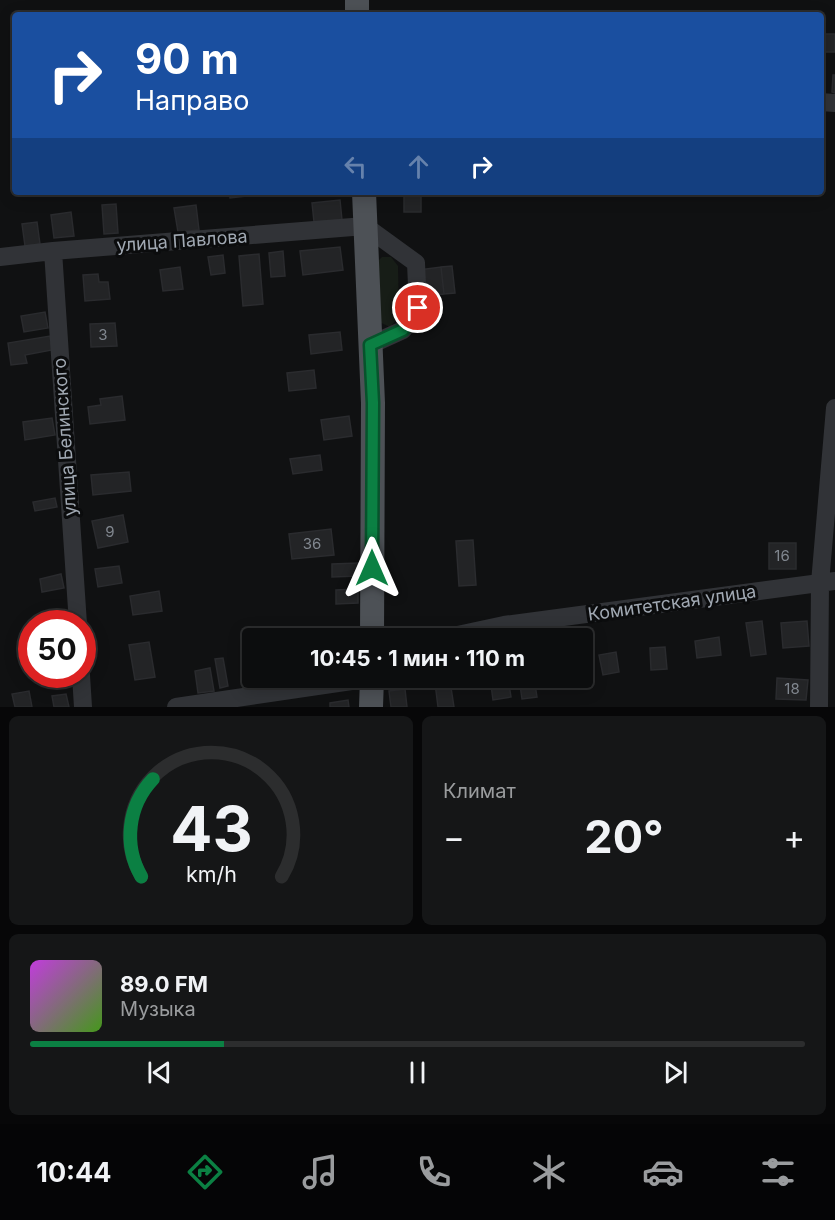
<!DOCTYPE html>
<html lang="ru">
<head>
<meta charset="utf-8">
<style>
  body { margin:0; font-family:Inter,sans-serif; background:#151617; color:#f1f3f6; height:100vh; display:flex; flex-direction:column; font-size:22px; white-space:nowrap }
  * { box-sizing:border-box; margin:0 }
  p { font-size:20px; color:#9a9c9e }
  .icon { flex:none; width:33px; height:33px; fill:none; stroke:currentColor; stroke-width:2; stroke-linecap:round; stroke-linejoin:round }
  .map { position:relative; height:707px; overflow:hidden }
  .sheet { display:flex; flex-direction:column; gap:9px; padding:9px; background:#070708; flex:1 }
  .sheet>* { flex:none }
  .top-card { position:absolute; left:12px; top:12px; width:812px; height:183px; border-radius:6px; box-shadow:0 3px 15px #0003,0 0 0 2px #2c2d2e; background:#1a4fa0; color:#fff; overflow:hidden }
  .speed { position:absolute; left:18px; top:610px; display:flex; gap:12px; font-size:30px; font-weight:700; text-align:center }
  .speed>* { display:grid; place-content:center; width:78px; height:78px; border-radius:50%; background:#0c0d0e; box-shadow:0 3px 15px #0003,0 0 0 2px #2c2d2e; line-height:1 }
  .speed .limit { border:9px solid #d22; background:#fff; color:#111 }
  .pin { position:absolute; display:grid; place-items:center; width:51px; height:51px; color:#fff; margin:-26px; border:3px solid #fff; border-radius:50%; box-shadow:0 2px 6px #0007 }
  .me { position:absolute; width:66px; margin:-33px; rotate:0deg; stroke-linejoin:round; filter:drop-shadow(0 0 4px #0008) }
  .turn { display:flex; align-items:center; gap:21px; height:126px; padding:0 24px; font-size:27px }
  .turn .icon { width:78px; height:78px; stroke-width:2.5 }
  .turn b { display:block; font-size:42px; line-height:51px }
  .lanes { display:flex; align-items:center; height:57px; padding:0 24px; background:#0003; justify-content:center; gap:30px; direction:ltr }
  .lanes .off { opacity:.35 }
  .big { font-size:45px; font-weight:700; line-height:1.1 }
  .sheet .tile { flex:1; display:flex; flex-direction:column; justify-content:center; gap:9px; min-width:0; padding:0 21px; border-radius:9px; background:#151617 }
  .sheet .dial { align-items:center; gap:0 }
  .dial svg { height:156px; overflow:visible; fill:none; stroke:#2c2d2e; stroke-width:7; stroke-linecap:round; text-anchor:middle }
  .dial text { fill:#f1f3f6; stroke:none }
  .song { display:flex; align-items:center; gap:18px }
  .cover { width:72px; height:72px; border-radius:9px; background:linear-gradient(135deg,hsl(290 70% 55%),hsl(100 70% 35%)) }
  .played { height:6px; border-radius:3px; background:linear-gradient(90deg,#0b8043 25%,#2c2d2e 25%) }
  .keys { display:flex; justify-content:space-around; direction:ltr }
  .heat { display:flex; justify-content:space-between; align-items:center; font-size:33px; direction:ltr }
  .sheet .tiles { flex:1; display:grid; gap:9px; grid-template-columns:1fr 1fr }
  .tile:last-child { grid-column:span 2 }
  .trip { position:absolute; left:242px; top:628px; width:351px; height:60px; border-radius:6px; background:#0c0d0e; box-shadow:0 3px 15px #0003,0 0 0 2px #2c2d2e; font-weight:700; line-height:60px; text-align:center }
  .tabs { display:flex; height:96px; justify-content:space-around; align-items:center; background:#050506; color:#9a9c9e }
  .tabs .icon { width:42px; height:42px }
  .tabs .active { color:#0b8043 }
  .tabs b { font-size:27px; color:#f1f3f6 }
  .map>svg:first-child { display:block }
  .green { fill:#171d17 }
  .building { fill:#232426; stroke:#2a2b2e; stroke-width:1.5 }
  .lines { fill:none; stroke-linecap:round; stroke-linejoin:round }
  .minor { stroke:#313337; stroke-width:18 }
  .major { stroke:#4d5156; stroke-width:24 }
  .route-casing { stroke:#07532c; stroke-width:15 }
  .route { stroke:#0b8043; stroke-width:10 }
  .labels { text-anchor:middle; stroke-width:6; stroke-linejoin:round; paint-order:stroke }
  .number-label { font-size:15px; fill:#81878f }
  .street-label { font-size:18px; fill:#a1a9b3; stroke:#0b0c0d }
</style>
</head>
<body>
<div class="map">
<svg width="835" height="707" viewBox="0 0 835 707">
  <rect width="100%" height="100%" fill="#101112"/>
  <path class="green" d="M382,257H391L398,266L399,317L390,327L377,321L376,263Z"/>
  <path class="building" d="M824,34H835V52H823Z
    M833,75H835V93L832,92Z
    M229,192H245L246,196L230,198Z
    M404,192H421V212H404Z
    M340,200L342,220L314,222L312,203Z
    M116,204L118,233L104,234L102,205Z
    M196,205L199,230L178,232L174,208Z
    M71,212L74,236L54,238L51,215Z
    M37,222L40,244L25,246L22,224Z
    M340,247L343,270L303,275L300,251Z
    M283,251L285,276L271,277L269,253Z
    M259,254L263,304L243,306L239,256Z
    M223,255L225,273L211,275L208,257Z
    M452,266L455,293L444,294L441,267Z
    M180,267L183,289L163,291L160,270Z
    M441,267L444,294L414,297L411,271Z
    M98,274L99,282H108L110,299L85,301L83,275Z
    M45,312L48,328L24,332L21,316Z
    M115,323L117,346L91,347L90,324Z
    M340,332L342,350L311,354L309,335Z
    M50,336L52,350L25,355L27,363L11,365L8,343Z
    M314,370L316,388L289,391L287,373Z
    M122,396L125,420L90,424L88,407L101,405L100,399Z
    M349,416L352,436L324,440L321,420Z
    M52,418L55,435L25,440L23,422Z
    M320,455L322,470L293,474L290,459Z
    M129,472L131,491L93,495L91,475Z
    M55,498L57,507L35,511L33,502Z
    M123,515L128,542L98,548L92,521Z
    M331,529L334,555L292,559L289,534Z
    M473,540L476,585L459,586L456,541Z
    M769,543H796V569H769Z
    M358,563V576L332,577V564Z
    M119,566L122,583L98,587L95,569Z
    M61,574L64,588L42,592L40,579Z
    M358,589V603L336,604V590Z
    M159,591L162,611L133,615L130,596Z
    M762,621L766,654L751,656L746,623Z
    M807,621L809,646L783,648L781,623Z
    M67,622V624H42V623Z
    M719,637L721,655L697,658L695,641Z
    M149,642L155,677L135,680L129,645Z
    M665,647L667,669L651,670L650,648Z
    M616,652L619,672L603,675L599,655Z
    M252,655V678H262V681L246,682L244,656Z
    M223,658L228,686L220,688L215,659Z
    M210,668L214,691L198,693L195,671Z
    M582,671L584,687L567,689L566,678H582Z
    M490,678H508L511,697L493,700Z
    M519,678H534L537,697L522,699Z
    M777,678L808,680L806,700L776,699Z
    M450,681L454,707H438L435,683Z
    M405,689L407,707H391L389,691Z
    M29,691L32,707H15L12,694Z
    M66,694L69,707H54L52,696Z
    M348,700L349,707H330V703Z"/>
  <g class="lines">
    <path class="minor" d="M820,102L835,103
      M53,251L78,624
      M0,257L53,251L365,226L416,263L418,308L403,330L370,345
      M439,639L504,625L835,581
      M81,675L83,707
      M176,707L372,678
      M819,707L820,583L835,408"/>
    <path class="major" d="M357,0V15
      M364,192L373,403L372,639
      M371,707L372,678"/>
  </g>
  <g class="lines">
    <defs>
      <path id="route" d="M372,568L373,403L370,345L403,330L418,308"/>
    </defs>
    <use href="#route" class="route-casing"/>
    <use href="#route" class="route"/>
  </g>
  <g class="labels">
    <g class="number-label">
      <text x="103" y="340">3</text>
      <text x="110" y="537">9</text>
      <text x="312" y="549">36</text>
      <text x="782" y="561">16</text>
      <text x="792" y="694">18</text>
    </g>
    <g class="street-label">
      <text transform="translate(182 241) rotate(-4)" y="6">улица Павлова</text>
      <text transform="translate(65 437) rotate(-94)" y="6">улица Белинского</text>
      <text transform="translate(672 603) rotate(-8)" y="6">Комитетская улица</text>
    </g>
  </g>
</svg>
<div class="speed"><div class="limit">50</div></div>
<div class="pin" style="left:418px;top:308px;background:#d93025"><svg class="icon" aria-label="arrive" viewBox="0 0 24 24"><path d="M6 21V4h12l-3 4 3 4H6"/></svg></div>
<svg class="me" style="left:372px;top:568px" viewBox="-20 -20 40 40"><path d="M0-17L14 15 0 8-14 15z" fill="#0b8043" stroke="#fff" stroke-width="4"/></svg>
<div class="trip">10:45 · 1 мин · 110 m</div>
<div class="top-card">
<div class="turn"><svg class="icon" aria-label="right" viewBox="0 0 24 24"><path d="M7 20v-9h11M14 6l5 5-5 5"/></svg><div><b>90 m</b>Направо</div></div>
<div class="lanes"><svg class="icon off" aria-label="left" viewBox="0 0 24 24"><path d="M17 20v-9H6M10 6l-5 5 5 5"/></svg><svg class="icon off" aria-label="ahead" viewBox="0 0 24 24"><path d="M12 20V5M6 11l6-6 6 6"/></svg><svg class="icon" aria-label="right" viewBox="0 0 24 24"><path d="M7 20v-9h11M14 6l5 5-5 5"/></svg></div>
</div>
</div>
<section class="sheet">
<div class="tiles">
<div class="tile dial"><svg viewBox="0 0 100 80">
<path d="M14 69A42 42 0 1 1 86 69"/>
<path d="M14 69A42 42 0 0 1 20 19" stroke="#0b8043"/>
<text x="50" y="56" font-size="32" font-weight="700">43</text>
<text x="50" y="72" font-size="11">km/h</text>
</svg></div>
<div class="tile"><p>Климат</p>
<div class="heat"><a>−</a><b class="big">20°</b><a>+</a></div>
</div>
<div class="tile">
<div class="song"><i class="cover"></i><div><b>89.0 FM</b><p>Музыка</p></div></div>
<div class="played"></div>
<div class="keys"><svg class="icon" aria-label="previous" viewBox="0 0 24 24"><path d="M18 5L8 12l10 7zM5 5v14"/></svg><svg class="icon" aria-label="pause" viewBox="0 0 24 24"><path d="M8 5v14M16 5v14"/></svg><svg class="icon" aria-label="next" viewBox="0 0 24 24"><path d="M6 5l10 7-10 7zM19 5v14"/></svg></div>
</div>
</div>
</section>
<nav class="tabs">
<b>10:44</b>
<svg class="icon active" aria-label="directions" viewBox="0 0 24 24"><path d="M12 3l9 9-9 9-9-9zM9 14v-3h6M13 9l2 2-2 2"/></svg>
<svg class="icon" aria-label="music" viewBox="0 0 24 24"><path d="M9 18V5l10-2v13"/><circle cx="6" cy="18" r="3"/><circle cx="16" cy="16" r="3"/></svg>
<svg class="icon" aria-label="phone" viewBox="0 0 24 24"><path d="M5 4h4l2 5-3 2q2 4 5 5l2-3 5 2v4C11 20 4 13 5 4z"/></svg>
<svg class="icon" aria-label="climate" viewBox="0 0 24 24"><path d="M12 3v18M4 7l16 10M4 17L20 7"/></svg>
<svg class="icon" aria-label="car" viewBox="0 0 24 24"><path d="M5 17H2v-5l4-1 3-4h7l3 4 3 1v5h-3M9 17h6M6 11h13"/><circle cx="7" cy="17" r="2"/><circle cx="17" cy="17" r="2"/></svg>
<svg class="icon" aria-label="filters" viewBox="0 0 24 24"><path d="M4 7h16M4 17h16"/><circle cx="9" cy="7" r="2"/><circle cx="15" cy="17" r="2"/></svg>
</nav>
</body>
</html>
